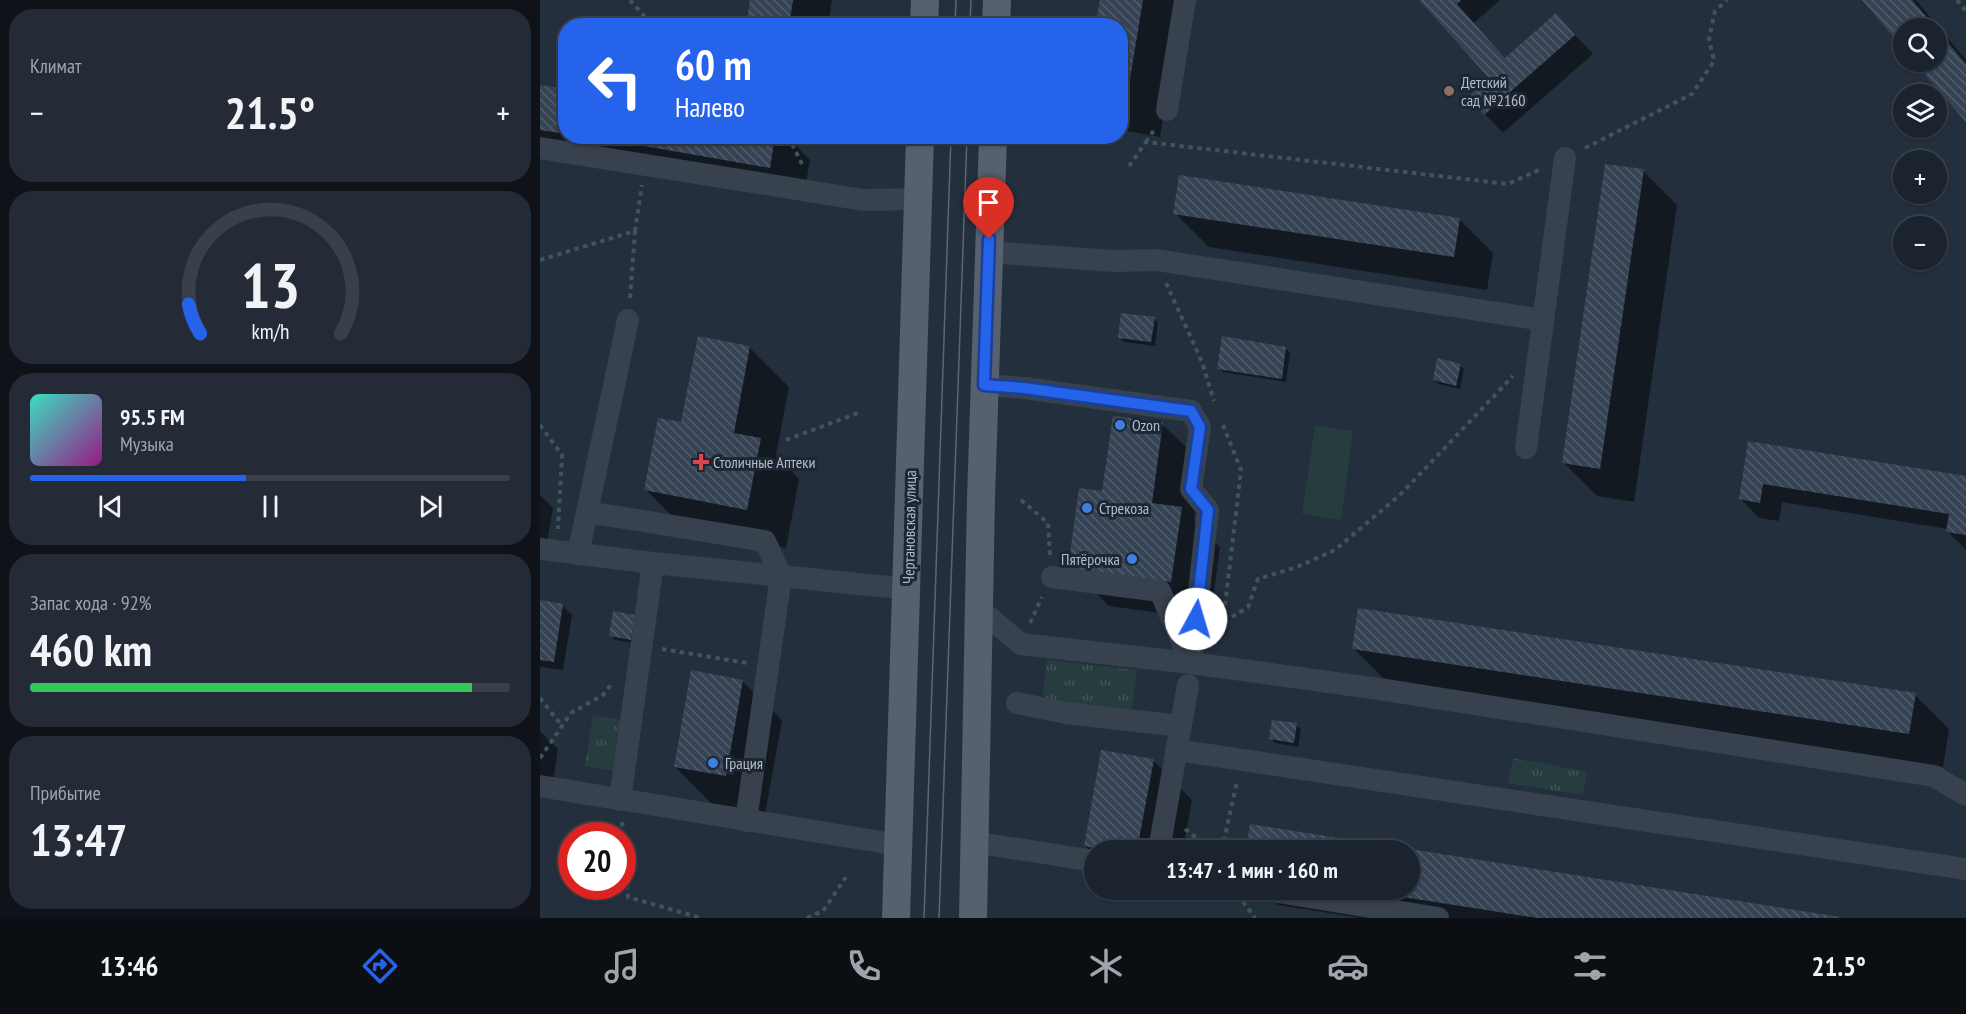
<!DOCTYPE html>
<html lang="ru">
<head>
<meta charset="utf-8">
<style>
  body { margin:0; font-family:"PT Sans Narrow",sans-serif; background:#242b36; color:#f1f3f6; height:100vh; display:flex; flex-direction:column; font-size:22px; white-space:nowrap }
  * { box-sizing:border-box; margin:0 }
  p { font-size:20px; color:#a0a4aa }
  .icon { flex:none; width:33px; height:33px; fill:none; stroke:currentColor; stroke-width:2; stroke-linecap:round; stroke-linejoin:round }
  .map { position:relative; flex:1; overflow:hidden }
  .details { display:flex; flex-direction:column; gap:9px; padding:9px; background:#0f1319; width:540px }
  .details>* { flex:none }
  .top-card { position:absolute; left:18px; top:18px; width:570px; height:126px; border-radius:24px; box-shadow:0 2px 4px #0004,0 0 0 2px #39404a; background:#2563eb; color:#fff; overflow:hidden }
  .fabs { position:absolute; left:1353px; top:18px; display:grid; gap:12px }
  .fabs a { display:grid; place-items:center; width:54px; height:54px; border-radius:50%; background:#1b232e; box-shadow:0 2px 4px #0004,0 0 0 2px #39404a; font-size:30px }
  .speed { position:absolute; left:18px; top:822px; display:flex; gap:12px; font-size:30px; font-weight:700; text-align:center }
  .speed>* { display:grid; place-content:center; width:78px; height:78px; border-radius:50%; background:#1b232e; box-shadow:0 2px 4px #0004,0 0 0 2px #39404a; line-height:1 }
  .speed .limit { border:9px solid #d22; background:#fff; color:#111 }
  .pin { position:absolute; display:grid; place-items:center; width:51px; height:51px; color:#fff; margin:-62px -26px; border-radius:50% 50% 50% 0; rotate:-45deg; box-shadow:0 0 6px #0007 }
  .pin .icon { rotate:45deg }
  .me { position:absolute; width:66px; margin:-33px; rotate:6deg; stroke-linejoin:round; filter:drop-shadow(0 0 4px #0008) }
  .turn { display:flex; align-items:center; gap:21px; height:126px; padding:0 18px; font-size:27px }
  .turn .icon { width:78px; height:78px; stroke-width:2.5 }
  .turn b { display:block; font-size:42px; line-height:51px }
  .big { font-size:45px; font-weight:700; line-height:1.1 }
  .details .tile { flex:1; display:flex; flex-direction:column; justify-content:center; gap:9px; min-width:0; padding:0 21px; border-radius:24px; background:#242b36 }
  .details .dial { align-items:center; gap:0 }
  .dial svg { height:156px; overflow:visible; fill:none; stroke:#39404a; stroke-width:7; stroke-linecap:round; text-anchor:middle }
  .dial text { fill:#f1f3f6; stroke:none }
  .song { display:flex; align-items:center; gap:18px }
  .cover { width:72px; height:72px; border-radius:9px; background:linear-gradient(135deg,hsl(170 70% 55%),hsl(310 70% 35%)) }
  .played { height:6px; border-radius:3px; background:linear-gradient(90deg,#2563eb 45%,#39404a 45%) }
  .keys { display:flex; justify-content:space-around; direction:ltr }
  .heat { display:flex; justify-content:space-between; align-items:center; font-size:33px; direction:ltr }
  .charge { height:9px; border-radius:4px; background:linear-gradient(90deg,#34c759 92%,#39404a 0) }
  .trip { position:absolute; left:544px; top:840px; width:336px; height:60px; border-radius:30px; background:#1b232e; box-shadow:0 2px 4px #0004,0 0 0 2px #39404a; font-weight:700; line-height:60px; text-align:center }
  .dock { display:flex; height:96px; justify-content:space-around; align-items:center; background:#0b0e12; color:#a0a4aa }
  .dock .icon { width:42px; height:42px }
  .dock .on { color:#2563eb }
  .dock b { font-size:27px; color:#f1f3f6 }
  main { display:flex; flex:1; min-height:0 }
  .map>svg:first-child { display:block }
  .park { fill:url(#park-tufts) }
  .garden { fill:#263c3f }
  .shadow { fill:#0007 }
  .building { fill:url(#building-back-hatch) }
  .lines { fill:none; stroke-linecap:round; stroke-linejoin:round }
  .path { stroke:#3f5557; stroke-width:4; stroke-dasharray:4.5 4.5; stroke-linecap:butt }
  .minor { stroke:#38414e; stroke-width:22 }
  .major { stroke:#56606e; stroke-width:28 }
  .tram { stroke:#5a6575; stroke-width:1.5 }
  .route-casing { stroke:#184099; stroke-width:15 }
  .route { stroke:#2563eb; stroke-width:10 }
  .education-dot { fill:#8d6e63; stroke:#1d2633; stroke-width:2 }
  .shop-dot { fill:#3f7fe0; stroke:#1d2633; stroke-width:2 }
  .health-dot { fill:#e0444e; stroke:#1d2633; stroke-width:2 }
  .labels { text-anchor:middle; stroke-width:6; stroke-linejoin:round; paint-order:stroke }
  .poi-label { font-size:16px; fill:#b4bcc9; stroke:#1d2633; text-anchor:start }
  .street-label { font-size:16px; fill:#b4bcc9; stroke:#1d2633 }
</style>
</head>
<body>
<main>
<section class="details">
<div class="tile"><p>Климат</p>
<div class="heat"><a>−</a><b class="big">21.5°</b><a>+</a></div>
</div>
<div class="tile dial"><svg viewBox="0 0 100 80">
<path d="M14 69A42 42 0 1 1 86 69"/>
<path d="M14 69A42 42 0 0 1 8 54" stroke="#2563eb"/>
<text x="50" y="56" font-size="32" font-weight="700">13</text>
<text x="50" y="72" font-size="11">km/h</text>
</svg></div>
<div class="tile">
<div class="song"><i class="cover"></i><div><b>95.5 FM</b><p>Музыка</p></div></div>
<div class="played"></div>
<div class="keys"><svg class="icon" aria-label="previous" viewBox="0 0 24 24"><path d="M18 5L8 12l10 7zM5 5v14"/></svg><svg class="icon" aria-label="pause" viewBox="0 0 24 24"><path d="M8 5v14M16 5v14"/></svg><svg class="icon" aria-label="next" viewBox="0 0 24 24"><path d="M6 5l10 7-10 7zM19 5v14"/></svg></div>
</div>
<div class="tile"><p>Запас хода · 92%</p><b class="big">460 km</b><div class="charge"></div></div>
<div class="tile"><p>Прибытие</p><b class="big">13:47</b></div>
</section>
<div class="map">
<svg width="1426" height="918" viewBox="0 0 1426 918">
  <defs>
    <pattern id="park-tufts" width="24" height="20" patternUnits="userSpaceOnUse" patternTransform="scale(1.5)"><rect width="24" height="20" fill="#263c3f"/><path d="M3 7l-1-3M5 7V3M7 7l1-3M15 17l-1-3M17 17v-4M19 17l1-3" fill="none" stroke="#435659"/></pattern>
    <pattern id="building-back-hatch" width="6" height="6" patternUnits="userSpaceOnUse" patternTransform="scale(1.5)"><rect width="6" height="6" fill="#364354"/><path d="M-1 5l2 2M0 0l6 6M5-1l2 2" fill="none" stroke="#515c6b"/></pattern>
  </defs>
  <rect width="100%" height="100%" fill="#242f3e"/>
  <path class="park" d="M507,660L597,670L591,716L502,706Z
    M53,715L83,720L75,771L45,766Z
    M973,758L1047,772L1043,795L968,783Z"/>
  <path class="garden" d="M775,425L813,431L801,520L762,514Z"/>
  <path class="shadow" d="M211,0H292L288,26H207Z
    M561,0H642L620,137L580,130V26Z
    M881,0H960L934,23L966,59L1016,15L1053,54L963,133L945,114L951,78Z
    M1323,0H1376L1426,60V120L1376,62H1396V28H1364Z
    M0,87L26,91V136H247L270,160L263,201L0,158Z
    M1103,171L1137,205L1094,502L1057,496L1023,462Z
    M635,213L919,219L953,253L947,290L669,247Z
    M614,318L618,323L615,346L584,342L580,338Z
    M209,347L249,387L236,455L259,479L246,548L145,529L106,490L143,424Z
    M746,348L750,353L746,382L683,372L679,368Z
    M920,365L924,369L920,389L899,384L894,380Z
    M622,424L662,463L654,521L680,547L670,620L569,606L530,567L564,493Z
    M1210,443L1426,477V550L1408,532V529L1242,502L1239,521L1219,518L1201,499Z
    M0,495L13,508L6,548L0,547Z
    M0,602L22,605L32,615L23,670L0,667Z
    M99,620L95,643L75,640L71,635Z
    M813,648L1375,695L1409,729L1403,767L847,682Z
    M202,681L242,720L225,815L174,806L135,767Z
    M756,725L761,729L758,747L735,743L731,739Z
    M0,731L18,749L11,794L0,792Z
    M613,760L652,800L643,850H555V856L545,846Z
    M711,826L867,850H707Z
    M870,851L1298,918H821L738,905L722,890H870Z
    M609,890H636L635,894Z"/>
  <path class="building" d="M210,0H253L249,26H206Z
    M560,0H603L586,103L580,102V26H555Z
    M879,0H921L917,4L965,58L1016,13L1035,35L944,115L928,97L949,78Z
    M1322,0H1372L1396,28H1364V49Z
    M1396,29L1426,64V122L1374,62H1396Z
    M0,85L26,89V134L0,130Z
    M47,136H235L230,168Z
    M1065,164L1104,169L1060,469L1022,463Z
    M639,175L920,218L914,257L633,214Z
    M581,313L615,317L611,342L578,338Z
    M158,336L210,346L194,433L221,438L207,510L104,490L118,418L141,422Z
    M682,336L746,347L742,379L677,369Z
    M897,358L921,364L916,386L893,380Z
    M573,416L623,422L612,503L642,507L631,582L528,568L539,488L562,491Z
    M1208,441L1426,476V535L1406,532L1409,514L1223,484L1220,503L1199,499Z
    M0,600L23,604L14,662L0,660Z
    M818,608L1376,693L1369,734L812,649Z
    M73,611L95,615L91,640L69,636Z
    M151,670L203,680L186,776L134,767Z
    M732,720L757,723L754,743L729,739Z
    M561,750L614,759L597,850H567L544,846Z
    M710,824L869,849V850H706Z
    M870,849L1300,917V918H998L825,891L870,890Z"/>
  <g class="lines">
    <path class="path" d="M90,0L113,26
      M1417,0L1426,11
      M248,136L264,168
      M606,142L616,127
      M1045,148L1152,94L1174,61L1169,39L1175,11L1187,0
      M589,166L606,142L968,184L1003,168
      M0,260L95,231L102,185
      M626,283L662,362L674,401
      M90,298L95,231
      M0,425L22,455L18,529
      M246,440L318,413
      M481,500L508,523L510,556
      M490,623L502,597
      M683,623L701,470L683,425
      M678,628L682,623L708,607L718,579L757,567L795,550L862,493L973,376
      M122,649L207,663
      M0,698L22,726
      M0,758L31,713L63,695L73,682
      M82,822L88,897L161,918
      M645,829L672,850
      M682,850L697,781
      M689,890L704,903L715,918
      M267,918L283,911L306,877"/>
    <path class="minor" d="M627,110L645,0
      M0,148L324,200L378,199
      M449,252L573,261L616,260L1003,320
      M444,385L484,388L651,411L660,427L651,489L668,510L651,663
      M986,448L1025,158
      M47,512L225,541L241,576L206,821
      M0,549L113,563L368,589
      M38,554L88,320
      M512,577L620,591L650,661
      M439,609L481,644L651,663L839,689L1394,776L1426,795
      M477,703L526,713L640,726
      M636,750L1426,869
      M0,786L359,845
      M80,800L113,563
      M433,842L555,861
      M619,850L648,685
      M727,890L898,918"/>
    <path class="major" d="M384,26L385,0
      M456,26L457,0
      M356,918L380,136
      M433,918L441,498L453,136"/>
    <path class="tram" d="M415,26L416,0
      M430,26L431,0
      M384,918L411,136
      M399,918L427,136"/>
  </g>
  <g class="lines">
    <defs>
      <path id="route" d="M449,239L444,385L484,388L651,411L660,427L651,489L668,510L656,619"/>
    </defs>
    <use href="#route" class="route-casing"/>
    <use href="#route" class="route"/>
  </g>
  <circle class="education-dot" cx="909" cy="91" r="6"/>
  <g class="shop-dot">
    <circle cx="580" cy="425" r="6"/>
    <circle cx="547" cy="508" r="6"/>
    <circle cx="592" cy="559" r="6"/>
    <circle cx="173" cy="763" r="6"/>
  </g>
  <path class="health-dot" d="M158 453h6v6h6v6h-6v6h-6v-6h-6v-6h6z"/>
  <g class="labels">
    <g class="poi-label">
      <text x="921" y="88">Детский<tspan x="921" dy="18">сад №2160</tspan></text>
      <text x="592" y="431">Ozon</text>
      <text x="173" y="468">Столичные Аптеки</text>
      <text x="559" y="514">Стрекоза</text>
      <text x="580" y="565" text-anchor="end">Пятёрочка</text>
      <text x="185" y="769">Грация</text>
    </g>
    <g class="street-label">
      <text transform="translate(369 527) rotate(-89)" y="6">Чертановская улица</text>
    </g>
  </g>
</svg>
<div class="fabs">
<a><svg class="icon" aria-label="search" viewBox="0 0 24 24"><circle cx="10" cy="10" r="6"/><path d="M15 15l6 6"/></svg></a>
<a><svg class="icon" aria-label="layers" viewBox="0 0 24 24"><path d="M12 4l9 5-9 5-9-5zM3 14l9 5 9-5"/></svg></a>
<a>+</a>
<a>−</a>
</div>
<div class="speed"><div class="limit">20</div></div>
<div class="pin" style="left:449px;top:239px;background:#d93025"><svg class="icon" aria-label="arrive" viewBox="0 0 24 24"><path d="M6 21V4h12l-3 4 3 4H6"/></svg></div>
<svg class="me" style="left:656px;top:619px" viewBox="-20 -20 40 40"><circle r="19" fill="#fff"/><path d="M0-13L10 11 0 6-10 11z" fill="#2563eb"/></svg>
<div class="trip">13:47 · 1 мин · 160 m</div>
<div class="top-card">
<div class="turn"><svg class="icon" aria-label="left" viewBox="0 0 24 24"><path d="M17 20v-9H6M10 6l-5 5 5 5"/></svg><div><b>60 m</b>Налево</div></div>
</div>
</div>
</main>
<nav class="dock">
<b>13:46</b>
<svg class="icon on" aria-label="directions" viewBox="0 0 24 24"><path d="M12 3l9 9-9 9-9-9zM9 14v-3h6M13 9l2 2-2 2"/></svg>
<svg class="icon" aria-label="music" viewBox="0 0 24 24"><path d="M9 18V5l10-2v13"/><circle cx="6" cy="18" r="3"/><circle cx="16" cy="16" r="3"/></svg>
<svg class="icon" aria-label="phone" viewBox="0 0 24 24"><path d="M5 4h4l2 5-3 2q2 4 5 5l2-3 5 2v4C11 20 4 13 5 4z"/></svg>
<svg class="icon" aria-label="climate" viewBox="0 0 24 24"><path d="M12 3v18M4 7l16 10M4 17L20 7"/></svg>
<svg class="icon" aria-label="car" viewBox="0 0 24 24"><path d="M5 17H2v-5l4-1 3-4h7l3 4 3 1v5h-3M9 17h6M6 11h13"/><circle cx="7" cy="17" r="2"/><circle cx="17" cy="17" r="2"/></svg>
<svg class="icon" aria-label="filters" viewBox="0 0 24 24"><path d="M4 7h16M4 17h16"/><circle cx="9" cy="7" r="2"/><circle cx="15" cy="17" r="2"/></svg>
<b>21.5°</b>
</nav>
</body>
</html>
